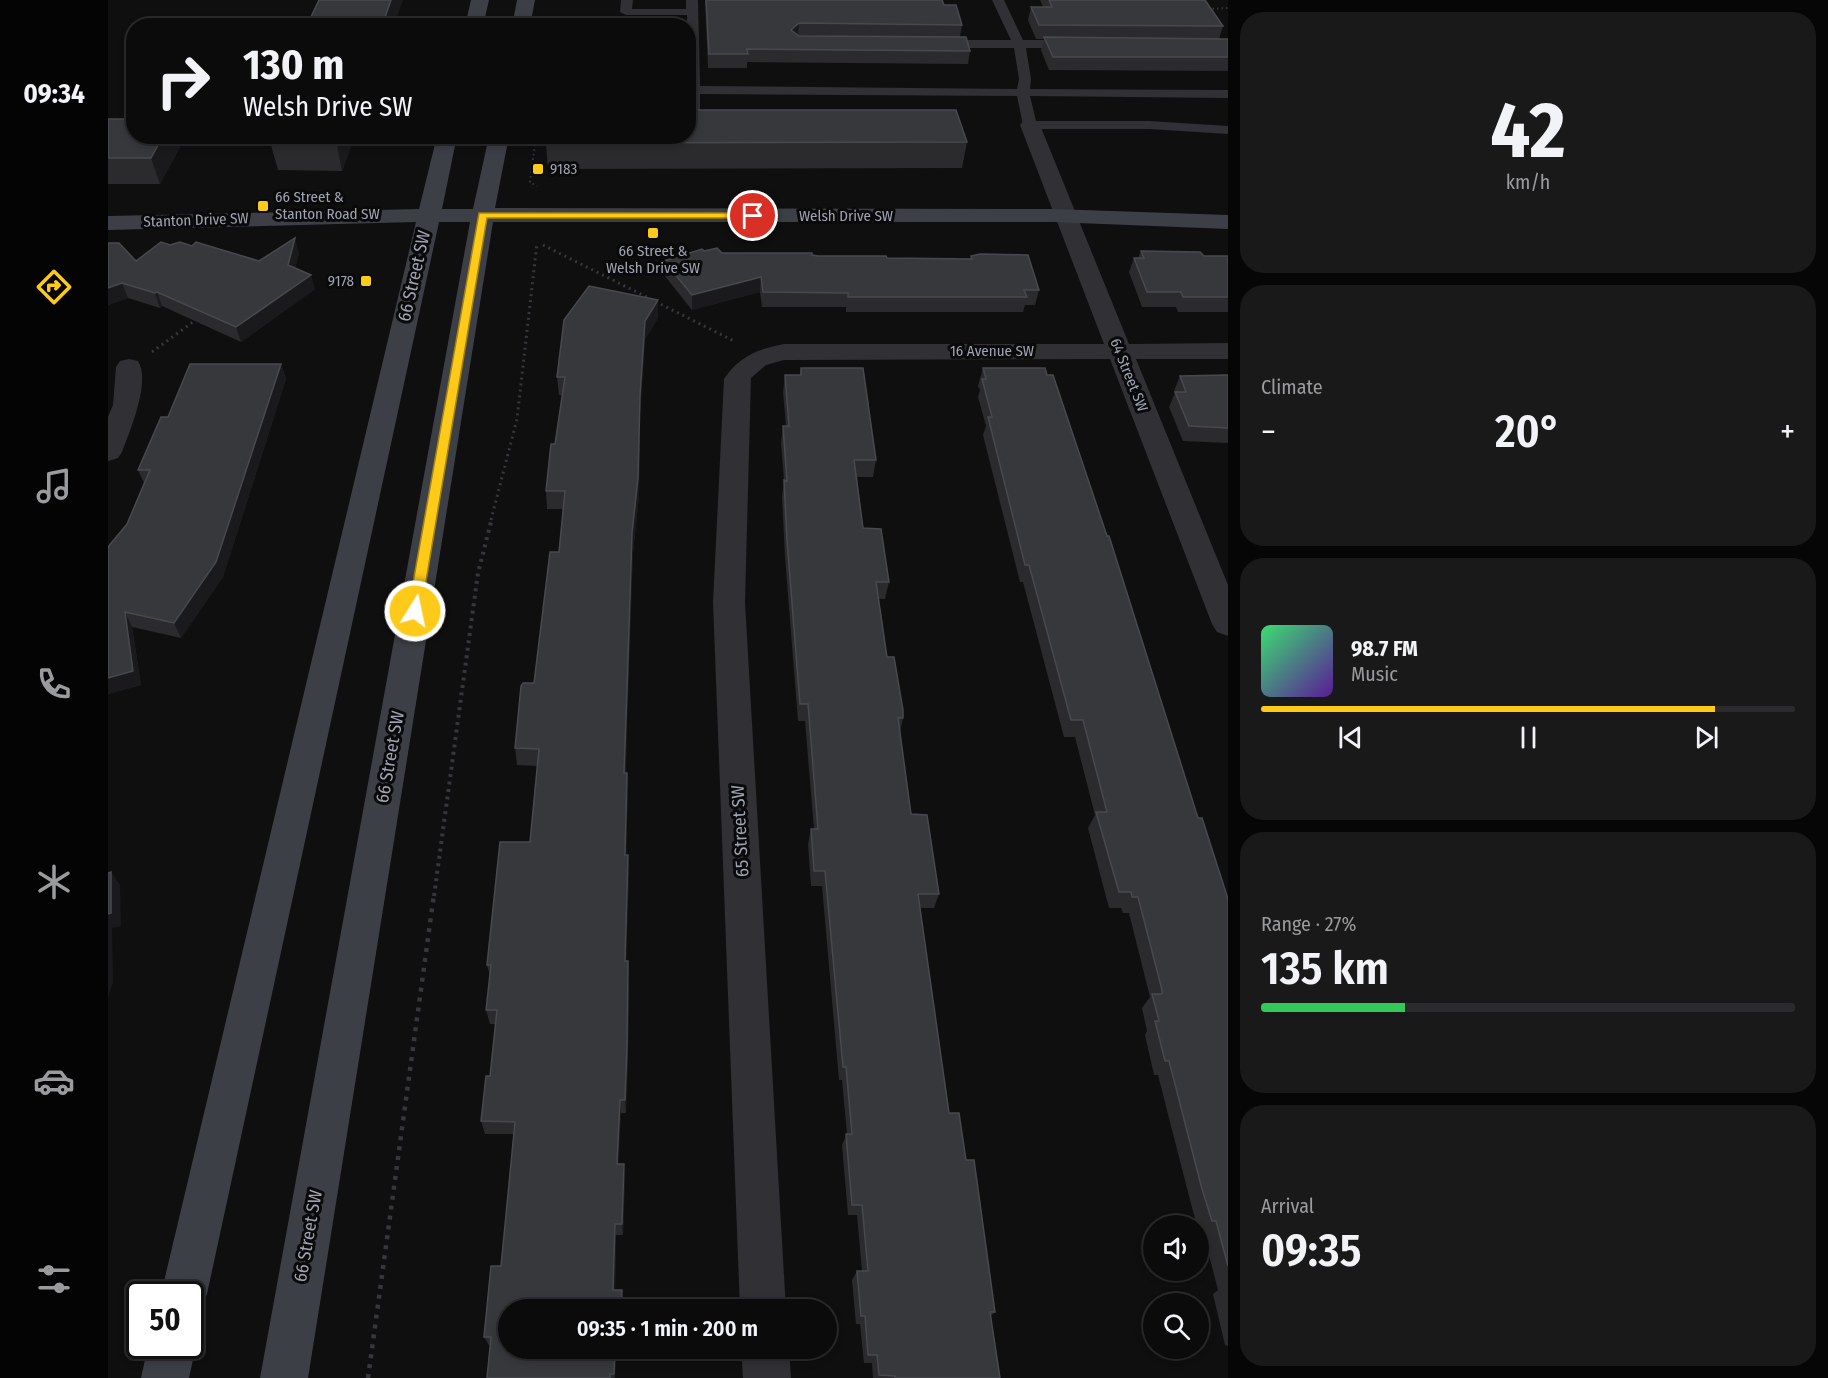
<!DOCTYPE html>
<html lang="en">
<head>
<meta charset="utf-8">
<style>
  body { margin:0; font-family:"Fira Sans Condensed",sans-serif; background:#19191a; color:#f1f3f6; height:100vh; display:flex; flex-direction:column; font-size:22px; white-space:nowrap }
  * { box-sizing:border-box; margin:0 }
  p { font-size:20px; color:#9a9b9d }
  .icon { flex:none; width:33px; height:33px; fill:none; stroke:currentColor; stroke-width:2; stroke-linecap:round; stroke-linejoin:round }
  .map { position:relative; flex:1; overflow:hidden }
  .drawer { display:flex; flex-direction:column; gap:12px; padding:12px; background:#060607; width:600px }
  .drawer>* { flex:none }
  .hud { position:absolute; left:18px; top:18px; width:570px; height:126px; border-radius:24px; box-shadow:0 3px 9px #0003,0 0 0 2px #2b2b2d; background:#0b0b0c; color:#f1f3f6; overflow:hidden }
  .fabs { position:absolute; left:1035px; top:1215px; display:grid; gap:12px }
  .fabs a { display:grid; place-items:center; width:66px; height:66px; border-radius:50%; background:#0b0b0c; box-shadow:0 3px 9px #0003,0 0 0 2px #2b2b2d; font-size:30px }
  .speed { position:absolute; left:18px; top:1281px; display:flex; gap:12px; font-size:30px; font-weight:700; text-align:center }
  .speed>* { display:grid; place-content:center; width:78px; height:78px; border-radius:50%; background:#0b0b0c; box-shadow:0 3px 9px #0003,0 0 0 2px #2b2b2d; line-height:1 }
  .speed .limit { border:3px solid #111; border-radius:9px; background:#fff; color:#111 }
  .pin { position:absolute; display:grid; place-items:center; width:51px; height:51px; color:#fff; margin:-26px; border:3px solid #fff; border-radius:50%; box-shadow:0 2px 6px #0007 }
  .me { position:absolute; width:66px; margin:-33px; rotate:10deg; stroke-linejoin:round; filter:drop-shadow(0 0 4px #0008) }
  .turn { display:flex; align-items:center; gap:21px; height:126px; padding:0 18px; font-size:27px }
  .turn .icon { width:78px; height:78px; stroke-width:2.5 }
  .turn b { display:block; font-size:42px; line-height:51px }
  .big { font-size:45px; font-weight:600; line-height:1.1 }
  .drawer .widget { flex:1; display:flex; flex-direction:column; justify-content:center; gap:9px; min-width:0; padding:0 21px; border-radius:24px; background:#19191a }
  .drawer .dial { align-items:center; gap:0 }
  .dial b { font-size:78px; line-height:1 }
  .song { display:flex; align-items:center; gap:18px }
  .cover { width:72px; height:72px; border-radius:9px; background:linear-gradient(135deg,hsl(140 70% 55%),hsl(270 70% 35%)) }
  .played { height:6px; border-radius:3px; background:linear-gradient(90deg,#fdca1a 85%,#2b2b2d 85%) }
  .keys { display:flex; justify-content:space-around; direction:ltr }
  .heat { display:flex; justify-content:space-between; align-items:center; font-size:33px; direction:ltr }
  .charge { height:9px; border-radius:4px; background:linear-gradient(90deg,#34c759 27%,#2b2b2d 0) }
  .trip { position:absolute; left:390px; top:1299px; width:339px; height:60px; border-radius:30px; background:#0b0b0c; box-shadow:0 3px 9px #0003,0 0 0 2px #2b2b2d; font-weight:600; line-height:60px; text-align:center }
  main { display:flex; flex:1; min-height:0 }
  .tab-bar { display:flex; flex-direction:column; width:108px; justify-content:space-around; align-items:center; background:#040405; color:#9a9b9d }
  .tab-bar .icon { width:42px; height:42px }
  .tab-bar .on { color:#fdca1a }
  .tab-bar b { font-size:27px; color:#f1f3f6 }
  .map>svg:first-child { display:block }
  .lines { fill:none; stroke-linecap:round; stroke-linejoin:round }
  .path-far3 { stroke:#36373c; stroke-width:2; stroke-dasharray:1.5 3; stroke-linecap:butt }
  .path-far2 { stroke:#36373c; stroke-width:3; stroke-dasharray:2 4; stroke-linecap:butt }
  .path-far1 { stroke:#36373c; stroke-width:4; stroke-dasharray:3 4.5; stroke-linecap:butt }
  .path { stroke:#36373c; stroke-width:4.5; stroke-dasharray:4 6; stroke-linecap:butt }
  .lane { fill:#303035; fill-rule:evenodd }
  .street { fill:#303035; fill-rule:evenodd }
  .secondary { fill:#3d3f46; fill-rule:evenodd }
  .wall { fill:#2b2b2e }
  .shaded-wall { fill:#1a1a1c }
  .building { fill:#37383c; stroke:#48494f; stroke-width:1.5 }
  .route { fill:#fdca1a; stroke:#a48311; stroke-width:1.5 }
  .poi-dot { fill:#fdca1a; stroke:#0a0a0b; stroke-width:2 }
  .labels { text-anchor:middle; stroke-width:6; stroke-linejoin:round; paint-order:stroke }
  .far-poi-label { font-size:15px; fill:#9fa3b2; stroke:#0a0a0b; text-anchor:start }
  .far-street-label { font-size:15px; fill:#9fa3b2; stroke:#0a0a0b }
  .street-label { font-size:18px; fill:#9fa3b2; stroke:#0a0a0b }
</style>
</head>
<body>
<main>
<nav class="tab-bar">
<b>09:34</b>
<svg class="icon on" aria-label="directions" viewBox="0 0 24 24"><path d="M12 3l9 9-9 9-9-9zM9 14v-3h6M13 9l2 2-2 2"/></svg>
<svg class="icon" aria-label="music" viewBox="0 0 24 24"><path d="M9 18V5l10-2v13"/><circle cx="6" cy="18" r="3"/><circle cx="16" cy="16" r="3"/></svg>
<svg class="icon" aria-label="phone" viewBox="0 0 24 24"><path d="M5 4h4l2 5-3 2q2 4 5 5l2-3 5 2v4C11 20 4 13 5 4z"/></svg>
<svg class="icon" aria-label="climate" viewBox="0 0 24 24"><path d="M12 3v18M4 7l16 10M4 17L20 7"/></svg>
<svg class="icon" aria-label="car" viewBox="0 0 24 24"><path d="M5 17H2v-5l4-1 3-4h7l3 4 3 1v5h-3M9 17h6M6 11h13"/><circle cx="7" cy="17" r="2"/><circle cx="17" cy="17" r="2"/></svg>
<svg class="icon" aria-label="filters" viewBox="0 0 24 24"><path d="M4 7h16M4 17h16"/><circle cx="9" cy="7" r="2"/><circle cx="15" cy="17" r="2"/></svg>
</nav>
<div class="map">
<svg width="1120" height="1378" viewBox="0 0 1120 1378">
  <rect width="100%" height="100%" fill="#0f0f10"/>
  <g class="lines">
    <path class="path-far3" d="M1100,9L1120,8
      M428,136L422,182L429,186"/>
    <path class="path-far2" d="M435,245L626,341
      M44,352L89,319
      M383,520L409,419L429,243"/>
    <path class="path-far1" d="M326,896L370,573L384,518"/>
    <path class="path" d="M260,1378L326,894"/>
    <path class="lane" d="M513,0H525L524,9H578V0H590L592,86L909,89L911,79L906,48H833L827,44L833,40H903L884,0H896L915,40H963L969,44L963,48H918L923,79L922,89L1120,90V98L922,96L928,121H1041L1120,126V134L1041,129H922L915,125L909,96L592,94V110H609L615,114C608,120 589,120 580,115L579,15H518L512,12Z"/>
    <path class="street" d="M922,119L929,121L932,125L1021,344L1120,343V359H1028L1120,585V636L1109,632L1104,624L1002,359L676,360L658,365L643,378L637,602L678,1310H632L605,602L616,379C631,356 650,349 676,344H996L912,125L915,121Z
      M21,359L30,361C43,381 22,431 14,452L10,458L0,461V417L5,405L8,367L12,361Z
      M633,1348H681L683,1378H635Z"/>
    <path class="secondary" d="M363,0H381L375,26H357Z
      M409,0H427L422,26H404Z
      M329,136H349L334,209H365L381,136H401L387,208L945,209L1120,215V229L945,222H385L200,1378H152L362,222H331L99,1294L92,1310L82,1315V1294H53L308,222L0,230V216L311,209Z
      M82,1333L88,1346L81,1378H33L40,1346H82Z"/>
  </g>
  <path class="wall" d="M597,0H834L836,5L854,25L852,37L862,51L860,64L639,62V68H600Z
    M932,0H1097L1115,26L1111,39H1120V71L941,70L933,50L936,39H928L920,20L923,7H935Z
    M0,119L26,136H70L73,145L52,184H0Z
    M165,136H247L234,171L170,170L163,145L166,139Z
    M859,142L854,168L440,169L438,143Z
    M62,245L84,246L151,261L191,253L187,268L207,289L133,342L54,306L52,308L20,298L0,305L28,261Z
    M596,251L614,253L779,258L862,259L863,256L931,290L927,305H917L915,312H738V307H654L652,292L584,310L556,275V261Z
    M1033,251L1096,256H1120V312H1070L1068,307H1034L1021,272L1026,258H1030Z
    M550,318L537,339L532,414L531,496L525,552L519,708L518,773H519L520,790L518,855L521,871L518,961H520L521,976L520,1058L518,1113H513L510,1164L517,1176L515,1235H508L507,1290H514L515,1299V1310H400V1348H508L507,1378H379L382,1345H381L376,1337L393,1266L406,1134H377L373,1121L382,1076L388,1024H382L378,1010L382,976L379,965L422,842L429,766L409,765L407,748L426,683L451,552L455,509H439L438,491L447,444L454,395H451L449,377Z
    M173,364L178,379L115,577L73,638L24,627L33,685L0,694V547L19,524L36,483L30,470L60,417Z
    M693,368L768,460L765,477H749L755,528L781,582L777,599H771L779,657L795,718L792,732L803,814L831,894L826,908H812L841,1113L858,1160L887,1312L883,1316L892,1378H765L764,1363H756L752,1324H748L744,1280L749,1271H754L749,1215H740L734,1145L739,1134L734,1080H731L714,886H703L700,844L703,829H706L697,721H690L677,557L674,497L676,480L673,443L675,426H678L675,392L677,375H692Z
    M875,368L1090,818L1120,899V1346L1117,1345L1105,1294L1110,1290L1095,1232H1091L1090,1226H1089L1082,1200L1050,1075H1046L1037,1035L1039,1031L1034,1008L1042,997L1021,913H1015L1013,908H1001L980,828L987,815L967,737H956L915,582H912L875,435L878,426L870,397L872,390L870,386Z
    M1120,375V443L1075,441L1061,407L1067,393L1066,391L1072,376Z"/>
  <path class="shaded-wall" d="M283,0H295L286,26H274Z
    M691,23L690,37L683,30Z
    M55,136H70L73,145L52,184L43,158Z
    M232,136H247L234,171L229,145Z
    M187,238L191,253L184,280L180,265Z
    M203,275L207,289L133,342L128,327Z
    M653,277L652,292L584,310V295Z
    M14,283L20,298L0,305V288Z
    M49,292L54,306L52,308L47,293Z
    M550,300V318L537,339L532,414L531,496L525,552L517,790L516,773L519,691L524,533L532,396L537,321Z
    M173,364L178,379L115,577L73,638L66,623Z
    M17,612L24,627L33,685L0,694V678Z
    M519,773L520,790L518,871L517,855Z
    M520,855L521,871L518,976L517,961Z
    M3,872L12,885L13,926L4,928L5,982L0,997V914Z
    M520,961L521,976L518,1113L517,1100Z
    M512,1100L513,1113L510,1176L509,1164Z
    M516,1164L517,1176L515,1235L514,1224Z
    M507,1224L508,1235L507,1299L505,1290Z
    M514,1290L515,1299V1310H513Z
    M507,1348H508L507,1378L506,1374Z"/>
  <path class="building" d="M211,0H283L274,26H203L205,21H201Z
    M598,0H834L836,5H848L854,25L691,23L683,30L691,36L858,37L862,51L639,49L640,54H601Z
    M941,0H1097L1115,26L931,25L923,7H944Z
    M936,37L1120,39V57H945Z
    M580,110H848L859,142L438,143L439,136H580Z
    M0,119H26V136H55L43,158H0Z
    M167,136H232L229,145H163Z
    M187,238L180,265L203,275L128,327L49,292L47,293L14,283L0,288V243H11L28,261L53,242L62,245L72,242L84,246L88,242L151,261Z
    M609,248L614,253H704V255L710,256H778L779,258L864,259L863,256L872,254L920,255L931,290H916L919,297H740V293L655,292L653,277L584,295L556,261L594,249L596,251Z
    M1033,251L1092,252L1096,256H1120V297H1075L1073,292H1039L1026,258H1036Z
    M481,286L550,300L537,321L532,396L530,478L524,533L519,691L516,773H519L517,855H520L517,961H520L519,1045L517,1100H512L509,1164H516L514,1224H507L505,1290H514L513,1310H400V1348H507L506,1374H502V1378H379L383,1337H376L383,1266H393L407,1122L373,1121L378,1076H382L389,1010H378L383,965H379L392,842H422L431,749L407,748L413,686L415,683H426L442,552H451L457,491H438L443,444H447L457,377H449L456,320Z
    M82,364H173L108,562L66,623L17,612L25,671L0,678V547L19,524L42,470H30L53,417H60Z
    M693,368H755L768,460H746L755,528L773,529L781,582H768L779,657H786L795,710V718H790L803,814L819,815L831,894H810L841,1113H851L858,1160H866L887,1312H882L892,1378H787V1376L771,1375L769,1355H760L757,1316H753L749,1271H760L754,1205H744L738,1134H744L738,1067H735L717,871H706L703,829H710L700,704H692L679,540L676,480L679,481L675,426H681L677,375H693Z
    M875,368H937L939,375H945L999,536H1001L1090,818H1094L1120,899V1266L1108,1221H1104L1094,1189L1061,1061H1057L1047,1021H1051L1044,994H1054V990L1030,897H1024L1023,892H1011L988,812H999L975,720H963L921,565H917L880,417H884L874,379H878Z
    M1120,375V428L1081,426L1067,392H1078L1072,376Z
    M3,872V913L0,914V873Z"/>
  <path class="route" d="M371,213H645L650,216L645,218H379L313,611L307,616L300,611Z"/>
  <g class="poi-dot">
    <rect x="424" y="163" width="12" height="12" rx="3"/>
    <rect x="149" y="200" width="12" height="12" rx="3"/>
    <rect x="539" y="227" width="12" height="12" rx="3"/>
    <rect x="252" y="275" width="12" height="12" rx="3"/>
  </g>
  <g class="labels">
    <g class="far-poi-label">
      <text x="442" y="174">9183</text>
      <text x="167" y="202">66 Street &amp;<tspan x="167" dy="17">Stanton Road SW</tspan></text>
      <text x="545" y="256" text-anchor="middle">66 Street &amp;<tspan x="545" dy="17">Welsh Drive SW</tspan></text>
      <text x="246" y="286" text-anchor="end">9178</text>
    </g>
    <g class="far-street-label">
      <text x="738" y="221">Welsh Drive SW</text>
      <text transform="translate(88 220) rotate(-2)" y="5">Stanton Drive SW</text>
      <text x="884" y="356">16 Avenue SW</text>
      <text transform="translate(1021 375) rotate(68)" y="5">64 Street SW</text>
    </g>
    <g class="street-label">
      <text transform="translate(306 276) rotate(-77)" y="6">66 Street SW</text>
      <text transform="translate(282 757) rotate(-80)" y="6">66 Street SW</text>
      <text transform="translate(632 831) rotate(-93)" y="6">65 Street SW</text>
      <text transform="translate(200 1236) rotate(-80)" y="6">66 Street SW</text>
    </g>
  </g>
</svg>
<div class="fabs">
<a><svg class="icon" aria-label="sound" viewBox="0 0 24 24"><path d="M4 9h4l5-4v14l-5-4H4zM17 9q2 3 0 6"/></svg></a>
<a><svg class="icon" aria-label="search" viewBox="0 0 24 24"><circle cx="10" cy="10" r="6"/><path d="M15 15l6 6"/></svg></a>
</div>
<div class="speed"><div class="limit">50</div></div>
<div class="pin" style="left:645px;top:216px;background:#d93025"><svg class="icon" aria-label="arrive" viewBox="0 0 24 24"><path d="M6 21V4h12l-3 4 3 4H6"/></svg></div>
<svg class="me" style="left:307px;top:611px" viewBox="-20 -20 40 40"><circle r="17" fill="#fdca1a" stroke="#fff" stroke-width="3"/><path d="M0-11L8 9 0 5-8 9z" fill="#fff"/></svg>
<div class="trip">09:35 · 1 min · 200 m</div>
<div class="hud">
<div class="turn"><svg class="icon" aria-label="right" viewBox="0 0 24 24"><path d="M7 20v-9h11M14 6l5 5-5 5"/></svg><div><b>130 m</b>Welsh Drive SW</div></div>
</div>
</div>
<section class="drawer">
<div class="widget dial"><b>42</b><p>km/h</p></div>
<div class="widget"><p>Climate</p>
<div class="heat"><a>−</a><b class="big">20°</b><a>+</a></div>
</div>
<div class="widget">
<div class="song"><i class="cover"></i><div><b>98.7 FM</b><p>Music</p></div></div>
<div class="played"></div>
<div class="keys"><svg class="icon" aria-label="previous" viewBox="0 0 24 24"><path d="M18 5L8 12l10 7zM5 5v14"/></svg><svg class="icon" aria-label="pause" viewBox="0 0 24 24"><path d="M8 5v14M16 5v14"/></svg><svg class="icon" aria-label="next" viewBox="0 0 24 24"><path d="M6 5l10 7-10 7zM19 5v14"/></svg></div>
</div>
<div class="widget"><p>Range · 27%</p><b class="big">135 km</b><div class="charge"></div></div>
<div class="widget"><p>Arrival</p><b class="big">09:35</b></div>
</section>
</main>
</body>
</html>
